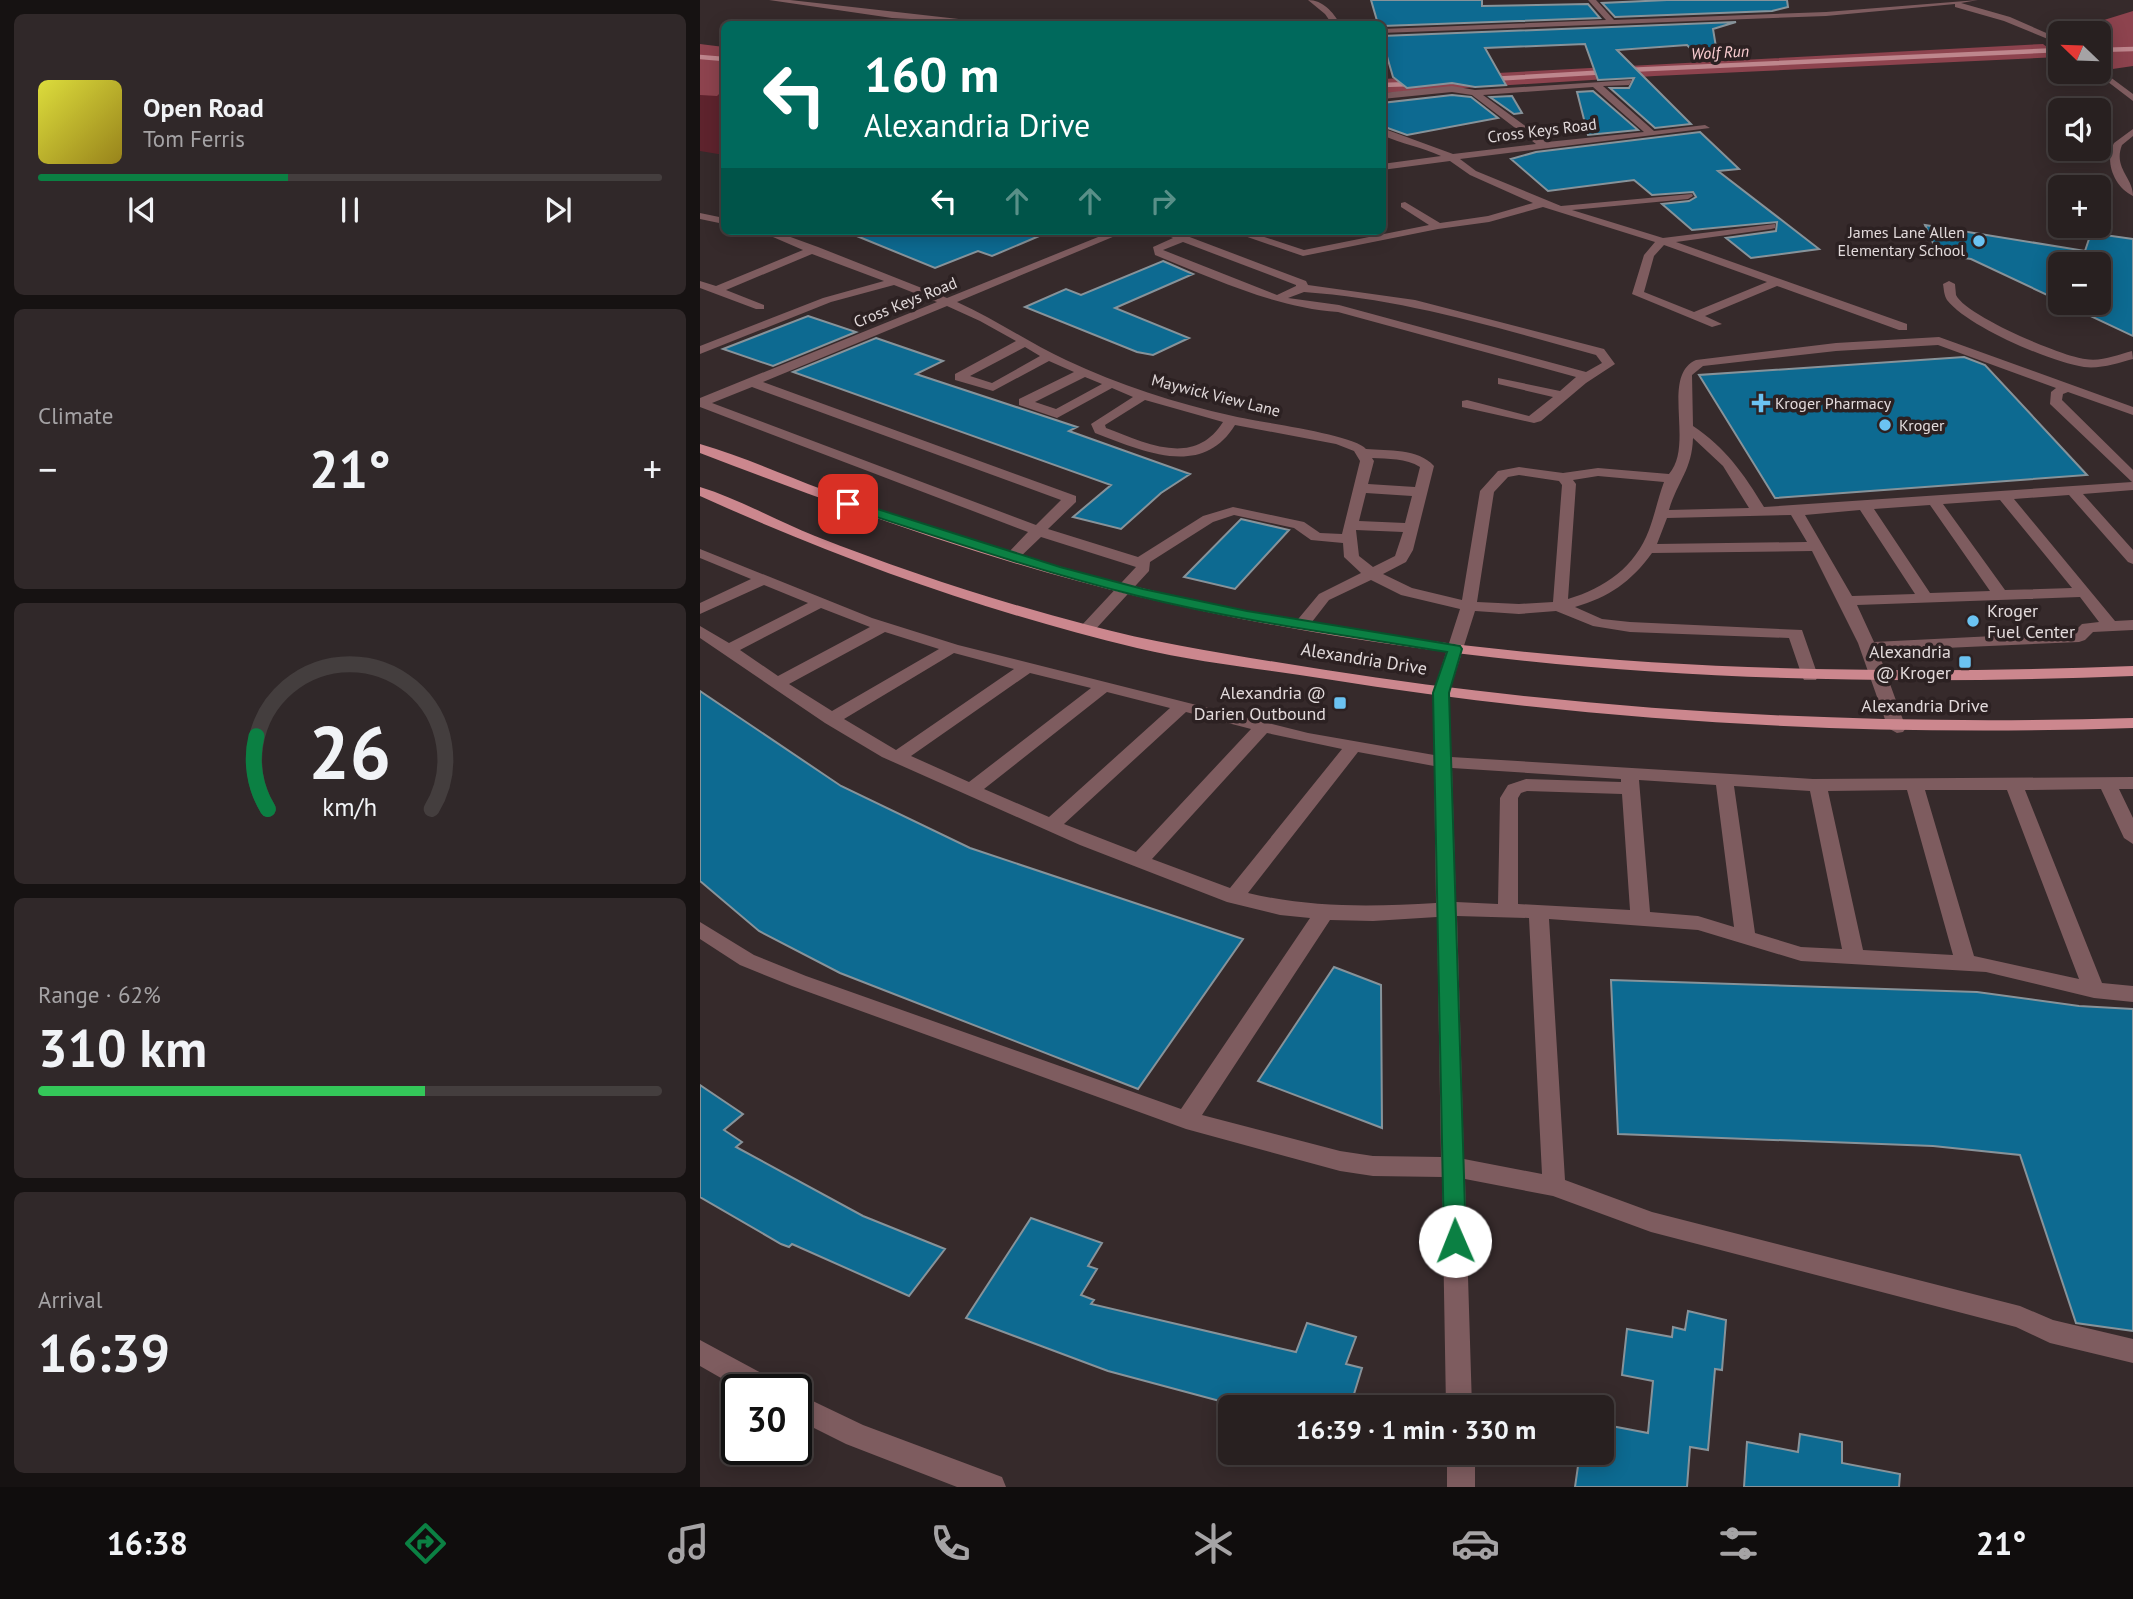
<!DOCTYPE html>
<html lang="en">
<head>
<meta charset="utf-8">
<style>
  body { margin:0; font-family:"PT Sans",sans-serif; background:#302829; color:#f1f3f6; height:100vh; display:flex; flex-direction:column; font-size:26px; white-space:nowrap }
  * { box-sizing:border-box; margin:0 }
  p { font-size:23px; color:#a5a3a5 }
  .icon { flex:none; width:38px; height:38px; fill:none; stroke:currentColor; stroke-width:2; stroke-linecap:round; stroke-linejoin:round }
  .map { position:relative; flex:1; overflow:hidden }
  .side { display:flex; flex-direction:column; gap:14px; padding:14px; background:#161212; width:700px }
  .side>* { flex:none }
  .guide { position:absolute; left:21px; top:21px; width:665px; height:214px; border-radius:10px; box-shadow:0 4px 18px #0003,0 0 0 2px #443e3e; background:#00695c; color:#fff; overflow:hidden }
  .needle { width:46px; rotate:293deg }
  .buttons { position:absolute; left:1348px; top:21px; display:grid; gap:14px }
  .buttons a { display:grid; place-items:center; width:63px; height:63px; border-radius:10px; background:#282020; box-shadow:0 4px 18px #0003,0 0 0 2px #443e3e; font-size:35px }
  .speed { position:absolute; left:21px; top:1374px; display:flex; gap:14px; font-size:35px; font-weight:700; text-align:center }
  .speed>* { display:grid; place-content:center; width:91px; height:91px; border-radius:50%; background:#282020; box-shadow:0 4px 18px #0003,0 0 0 2px #443e3e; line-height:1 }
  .speed .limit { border:4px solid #111; border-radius:10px; background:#fff; color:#111 }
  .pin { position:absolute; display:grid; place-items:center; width:60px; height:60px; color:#fff; margin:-30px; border-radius:14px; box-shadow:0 4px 10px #0006 }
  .me { position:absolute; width:77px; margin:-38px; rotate:359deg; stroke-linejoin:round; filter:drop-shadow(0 0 5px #0008) }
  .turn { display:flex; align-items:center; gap:24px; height:147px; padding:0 28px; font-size:32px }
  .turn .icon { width:91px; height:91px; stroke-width:2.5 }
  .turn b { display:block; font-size:49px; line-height:60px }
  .lanes { display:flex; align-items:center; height:66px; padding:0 28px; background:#0003; justify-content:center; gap:35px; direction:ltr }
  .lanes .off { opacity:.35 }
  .big { font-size:52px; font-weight:700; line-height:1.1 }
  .side .widget { flex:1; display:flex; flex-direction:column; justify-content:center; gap:10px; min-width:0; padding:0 24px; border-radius:10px; background:#302829 }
  .side .dial { align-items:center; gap:0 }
  .dial svg { height:182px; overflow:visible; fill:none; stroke:#443e3e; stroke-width:7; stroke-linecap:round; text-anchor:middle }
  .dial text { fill:#f1f3f6; stroke:none }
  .song { display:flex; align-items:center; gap:21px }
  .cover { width:84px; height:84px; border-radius:10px; background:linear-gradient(135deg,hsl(60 70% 55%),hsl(50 70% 35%)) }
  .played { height:7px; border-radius:4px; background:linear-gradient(90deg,#0b8043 40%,#443e3e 40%) }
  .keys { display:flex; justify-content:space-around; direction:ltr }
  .heat { display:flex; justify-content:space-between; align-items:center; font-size:38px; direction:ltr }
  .charge { height:10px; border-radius:5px; background:linear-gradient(90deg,#34c759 62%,#443e3e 0) }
  .trip { position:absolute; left:518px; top:1395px; width:396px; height:70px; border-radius:10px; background:#282020; box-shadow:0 4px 18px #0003,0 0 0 2px #443e3e; font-weight:700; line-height:70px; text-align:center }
  .tab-bar { display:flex; height:112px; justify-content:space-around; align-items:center; background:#100d0d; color:#a5a3a5 }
  .tab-bar .icon { width:49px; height:49px }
  .tab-bar .selected { color:#0b8043 }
  .tab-bar b { font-size:32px; color:#f1f3f6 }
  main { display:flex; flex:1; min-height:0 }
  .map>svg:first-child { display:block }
  .green { fill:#5e232d }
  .forest { fill:#8d434e }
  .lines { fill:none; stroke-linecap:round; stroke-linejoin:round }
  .stream { stroke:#be868d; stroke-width:4.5 }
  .building { fill:#0d6a91; stroke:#87939a; stroke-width:2 }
  .minor { fill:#7e5c5f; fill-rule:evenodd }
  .major { fill:#cc878e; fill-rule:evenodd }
  .route { fill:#0b8043; stroke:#07532c; stroke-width:2 }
  .poi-dot { fill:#6bc3f2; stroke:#2c2122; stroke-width:2.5 }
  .labels { text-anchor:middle; stroke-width:7; stroke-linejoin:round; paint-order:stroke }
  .far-water-label { font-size:16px; font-style:italic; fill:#fed0d4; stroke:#2c2122 }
  .far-street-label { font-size:16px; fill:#e2dadb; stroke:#2c2122 }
  .far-poi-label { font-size:16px; fill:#e2dadb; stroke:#2c2122; text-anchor:start }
  .poi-label { font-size:18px; fill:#e2dadb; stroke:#2c2122; text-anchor:end }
  .street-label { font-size:18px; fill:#e2dadb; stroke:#2c2122 }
</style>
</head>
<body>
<main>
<section class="side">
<div class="widget">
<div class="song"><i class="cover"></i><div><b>Open Road</b><p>Tom Ferris</p></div></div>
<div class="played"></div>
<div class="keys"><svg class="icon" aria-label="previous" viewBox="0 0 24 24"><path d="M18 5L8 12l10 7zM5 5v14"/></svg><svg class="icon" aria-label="pause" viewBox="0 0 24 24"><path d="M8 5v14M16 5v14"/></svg><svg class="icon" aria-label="next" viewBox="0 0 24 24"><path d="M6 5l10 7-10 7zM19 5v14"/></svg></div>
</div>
<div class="widget"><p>Climate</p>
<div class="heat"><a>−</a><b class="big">21°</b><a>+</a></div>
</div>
<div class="widget dial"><svg viewBox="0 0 100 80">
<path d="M14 69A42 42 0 1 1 86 69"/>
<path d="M14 69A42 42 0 0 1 9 37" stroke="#0b8043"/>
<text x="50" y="56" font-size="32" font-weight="700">26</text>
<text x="50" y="72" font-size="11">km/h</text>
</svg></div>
<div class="widget"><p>Range · 62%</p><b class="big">310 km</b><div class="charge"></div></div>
<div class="widget"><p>Arrival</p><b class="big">16:39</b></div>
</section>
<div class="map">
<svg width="1433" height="1487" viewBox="0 0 1433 1487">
  <rect width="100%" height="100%" fill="#362a2b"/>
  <path class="green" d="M24,45V155L0,151V52Z"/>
  <path class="forest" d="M1433,11V66L1399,71L1398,33H1362Z
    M0,44L24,47V89L17,96L0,95Z
    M1343,44L1360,57L955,76L683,93V79Z"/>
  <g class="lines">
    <path class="stream" d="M1398,50L1433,49
      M0,57L24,59
      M927,70L1360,50
      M791,79L908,72
      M682,85L713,84"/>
  </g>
  <path class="building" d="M671,0H782V6L888,4L900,18L682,26L678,24Z
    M967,0H1087L1088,7L1072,11L915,17L902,3Z
    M1036,22L1013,29L1017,53L996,54L987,45L917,50L991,124L955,128L910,88H929L934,78L898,80L885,44L785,48L806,85L775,87L752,83L707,88L693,77L686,53L682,54V36Z
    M893,91L938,130L888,135L877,92Z
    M752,95L771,97L798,118L707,135L682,126V103Z
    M812,96L822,113L814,114L790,97Z
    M1000,132L1039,169L1018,171L1119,249L1051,258L1026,238L1076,231L1077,222L992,230L962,204L989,201L996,197L993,192L952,195L934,180L848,191L811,159L836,152Z
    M1225,225L1385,251L1391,233L1433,239V336L1363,303H1398V264H1360V301L1271,259L1238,254Z
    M351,231L292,256L278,251L235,268L147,232Z
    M463,261L493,274L415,308L489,338L453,355L437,352L325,307L366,289L381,295Z
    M108,316L156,332L73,366L23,349Z
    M176,338L243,361L216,374L377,427L369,431L490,474L461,493L421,529L373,517L411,485L93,372Z
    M1264,357L1285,365L1387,475L1075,498L999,375Z
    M541,519L589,530L535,589L484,577Z
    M0,691L141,786L270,848L543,939L438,1089L140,973L59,931L0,881Z
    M634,967L681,985L682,1128L558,1081Z
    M911,980L1277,992L1379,1006L1433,1009V1331L1376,1323L1320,1155L1233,1146L918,1134Z
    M0,1085L43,1114L24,1130L42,1142L36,1147L163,1216L245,1249L209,1296L92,1244L89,1247L81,1244L0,1197Z
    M331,1218L402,1243L388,1266L397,1269L381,1295L394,1300L391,1304L596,1352L607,1323L656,1337L646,1364L662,1368L650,1407H542L408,1371L266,1318Z
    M988,1311L1026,1320L1022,1370L1015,1369L1008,1450L990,1447L987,1487H875L880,1452H901V1424L948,1433L953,1381L922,1375L927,1329L972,1337L973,1327L985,1330Z
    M1100,1434L1142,1442V1463L1200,1474L1199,1487H1044L1047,1442L1098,1452Z"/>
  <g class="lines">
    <path class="minor" d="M69,0H90L303,24L192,18Z
      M608,0C623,0 633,12 640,24H632L625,14Z
      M888,0H896L914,20L1126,12L1278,0L1261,3L1310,17L1360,39V44L1304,21L1255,7V4L1126,16L682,33V29L906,20Z
      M1398,68L1433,94V101L1395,72H1398Z
      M932,80L929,85L903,86L954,131L1005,125L1010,128L760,159L776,171L861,206L992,194L993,196L988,199L872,210L963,238L1075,224V228L1071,229L976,242L1207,324V330H1199L1077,286L1005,316L1022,324L1012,327L932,294L944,255L955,242L843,207L789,222L738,229L603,256L530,231H546L604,250L729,225L701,207V203L705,202L740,223L788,216L833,203L770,175L750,161L682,170V164L741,156C722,147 701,144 682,135V128L753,154L836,144L772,95L752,92L682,99V93L752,86L775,90ZM893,87L944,132L847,142L783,95ZM964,245L1067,282L994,312L944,292L954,256Z
      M1433,129V136L1422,145C1413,168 1433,177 1433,196C1414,187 1404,161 1414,143Z
      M0,213L24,218V224L0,219Z
      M59,231H74L118,247L247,298L413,231H427L257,302C295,319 329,343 366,360C419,385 475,403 533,416C557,422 654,434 666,449C688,451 718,448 734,466L713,550L706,562L683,574L712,588L762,600L780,491L798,471L819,467L863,473L898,468L969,474C995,445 960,376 996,360L1136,343L1239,337L1433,407V415L1368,392L1363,394L1362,400L1433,470V490L1383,494L1433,550V564L1428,562L1369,495L1314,499L1415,621L1433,620V630L1393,632L1385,640L1379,642L1178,651L1206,728L1203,732L1197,733L1188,728L1158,643L1112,551L952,553C931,582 909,597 875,607L902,619L930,622L1102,630L1118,676L1116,680H1104L1102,676L1089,638L930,632L893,626L856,611L819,614L775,611L749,693L751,757L1113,779L1433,777V789H1419L1433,818V844L1424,838L1401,789L1325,790L1402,983L1433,986V1002L1394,998L1286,972L1101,961L998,930L849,919L865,1180L952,1212L1320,1306L1353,1320L1433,1339V1363L1350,1343L1316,1327L951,1232L853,1196L765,1179L772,1407H746L742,1177L673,1176L640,1171L486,1129L92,986L40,965L0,939V922L54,955L106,976L481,1109L610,918L580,915L527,902L380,845L182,757L125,723L0,638V626L29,643L108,603L64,585L0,614V603L51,579L0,558V549L172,618L258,645L608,733L734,755L733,693L760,609L701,595L671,580L629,600L608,627H596L594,624L619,594L661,573L644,557L643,543L611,540L594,528L534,515L513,522L450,562L449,571L393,632H381L379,629L381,626L436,567L341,537L317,560H307L304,557L307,554L328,532L0,407V398L237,302L194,285L131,302L0,354V346L123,298L184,281L112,254L26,290L64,305V309H56L0,288V281L16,286L103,250ZM247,306L280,321L316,341L255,374V380L293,391L349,361L374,372L319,399V405L357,418L412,388L433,397L391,424L395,433C443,451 502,479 535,425L636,444L654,451L660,461L642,534L620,533L604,522L533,507L503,516L438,557L348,529L376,502V496L63,382ZM1238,345L1356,388L1351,392L1350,404L1432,482L1064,507C1044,474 1025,447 993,426L992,375L1003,366L1136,351ZM325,347L340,356L292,383L270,376ZM385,377L402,384L356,409L335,402ZM52,387L361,500L336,525L12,403ZM445,400L523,422C494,468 446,443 406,428L405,425ZM993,438L1023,466L1049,508L969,510C978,480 992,470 993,438ZM672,458C688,459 706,458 720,467L715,487L668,484L674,461ZM819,475L859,481L862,485L853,602L819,604L777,602L794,492L808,477ZM898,476L964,482C958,498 955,514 949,530C935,567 905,588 868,599L876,484L873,480ZM666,493L712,496L705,523L659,521ZM1300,500L1372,588L1305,590L1243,504ZM1230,505L1290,591L1230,593L1174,509ZM1160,510L1215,594L1152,596L1105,515ZM1091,515L1107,542L957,544L967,518ZM656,530L703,532L695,556L673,567L659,556ZM1380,597L1399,622L1382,624L1374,632L1174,642L1157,605ZM121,608L170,627L78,676L40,650ZM185,632L239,649L132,711L89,684ZM254,653L314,669L196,750L144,719ZM330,673L391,688L269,782L211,756ZM407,692L470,708L349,817L284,789ZM486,712L551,729L436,852L364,824ZM567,733L642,749L530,888L452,859ZM658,752L734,766L736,903C672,907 611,908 548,893ZM752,768L921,779V782L826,779L808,785L800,798L798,904L756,902ZM939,780L1016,785L1034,927L998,916L950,912ZM1034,786L1110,791L1142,949L1101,947L1055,933ZM1207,790L1253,955L1163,950L1128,791ZM1225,790H1307L1379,979L1274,956ZM827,791L922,794L930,910L818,904V798L821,793ZM757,916L829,918L842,1174L764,1159ZM737,917L741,1157L673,1156L640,1151L502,1115L630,920L673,921Z
      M458,231H473L487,236L606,281L608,285L715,300L904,349L915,364L886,383L841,421L834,423L762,407V401L767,400L829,416L853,397L798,384V378L860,391L876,377L638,312C573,307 515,279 455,255L453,247L473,238ZM483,242L596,285V286L577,295L463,250ZM604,292C704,299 799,328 896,355L902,363L886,372L639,305L588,298Z
      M1249,281L1255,284C1255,285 1256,293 1256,295C1266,316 1361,356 1385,359C1401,362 1417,355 1432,351L1433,359C1418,363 1401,369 1384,367C1351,362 1268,327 1247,300C1244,295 1244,290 1243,284Z
      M0,1340L76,1381L80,1390H42L0,1366Z
      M96,1393L163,1425L302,1477L306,1487H257L146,1444L96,1419Z
      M747,1452H775V1487H747Z"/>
    <path class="major" d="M0,444C42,456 83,475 124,490C212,521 300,551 390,575C731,665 1083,679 1433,666V676C1097,689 768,674 440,597C289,561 144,508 0,453Z
      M0,487C39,499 77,521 115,536C204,571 295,601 388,625C466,646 546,657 626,670C894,712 1162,726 1433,718V728C1162,737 894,722 626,679C563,669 500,663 437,648C287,612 141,560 0,496Z"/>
  </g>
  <path class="route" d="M143,501H152L360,567L443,589L547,611L760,646L762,649L749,693L766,1241L763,1248L755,1250L747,1248L744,1241L733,693L747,652C644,635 539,621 438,596C338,571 241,538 143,506Z"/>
  <g class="poi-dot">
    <circle cx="1279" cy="241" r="7"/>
    <path d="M1057.5 392.5h7v7h7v7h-7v7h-7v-7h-7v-7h7z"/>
    <circle cx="1185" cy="425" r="7"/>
    <circle cx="1273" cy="621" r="7"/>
    <rect x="1258" y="655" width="14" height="14" rx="3.5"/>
    <rect x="633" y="696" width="14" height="14" rx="3.5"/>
  </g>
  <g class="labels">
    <g class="far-water-label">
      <text transform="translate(1020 52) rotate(-3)" y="6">Wolf Run</text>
    </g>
    <g class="far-street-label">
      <text transform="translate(842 130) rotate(-7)" y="6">Cross Keys Road</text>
      <text transform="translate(205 302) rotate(-22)" y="6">Cross Keys Road</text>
      <text transform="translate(516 395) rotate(14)" y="6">Maywick View Lane</text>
    </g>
    <g class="far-poi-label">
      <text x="1265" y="238" text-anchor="end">James Lane Allen<tspan x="1265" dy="18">Elementary School</tspan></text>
      <text x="1075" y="409">Kroger Pharmacy</text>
      <text x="1199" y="431">Kroger</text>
    </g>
    <g class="poi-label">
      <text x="1287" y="617" text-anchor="start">Kroger<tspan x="1287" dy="21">Fuel Center</tspan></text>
      <text x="1251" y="658">Alexandria<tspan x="1251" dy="21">@ Kroger</tspan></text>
      <text x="626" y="699">Alexandria @<tspan x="626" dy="21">Darien Outbound</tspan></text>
    </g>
    <g class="street-label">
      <text transform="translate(664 659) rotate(9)" y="6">Alexandria Drive</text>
      <text x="1225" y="712">Alexandria Drive</text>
    </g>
  </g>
</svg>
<div class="buttons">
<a><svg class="needle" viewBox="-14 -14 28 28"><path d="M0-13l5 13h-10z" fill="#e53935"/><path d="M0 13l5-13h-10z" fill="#a5a3a5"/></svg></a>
<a><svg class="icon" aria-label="sound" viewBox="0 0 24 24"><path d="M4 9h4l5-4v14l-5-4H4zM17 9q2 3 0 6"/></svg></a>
<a>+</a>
<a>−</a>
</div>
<div class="speed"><div class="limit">30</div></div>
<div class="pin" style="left:148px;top:504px;background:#d93025"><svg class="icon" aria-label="arrive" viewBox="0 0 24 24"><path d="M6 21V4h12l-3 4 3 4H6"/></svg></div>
<svg class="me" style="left:755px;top:1241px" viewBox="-20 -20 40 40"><circle r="19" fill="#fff"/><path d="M0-13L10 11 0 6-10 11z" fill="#0b8043"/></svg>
<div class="trip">16:39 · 1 min · 330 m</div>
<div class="guide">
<div class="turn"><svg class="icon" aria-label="left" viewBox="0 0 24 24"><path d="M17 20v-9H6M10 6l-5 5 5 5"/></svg><div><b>160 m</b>Alexandria Drive</div></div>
<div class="lanes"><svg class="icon" aria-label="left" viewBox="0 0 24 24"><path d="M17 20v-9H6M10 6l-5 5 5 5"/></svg><svg class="icon off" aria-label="ahead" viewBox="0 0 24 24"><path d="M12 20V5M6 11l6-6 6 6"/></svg><svg class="icon off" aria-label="ahead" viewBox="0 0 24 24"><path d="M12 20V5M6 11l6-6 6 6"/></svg><svg class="icon off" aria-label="right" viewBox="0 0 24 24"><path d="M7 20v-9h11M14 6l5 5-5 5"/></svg></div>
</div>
</div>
</main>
<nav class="tab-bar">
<b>16:38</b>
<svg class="icon selected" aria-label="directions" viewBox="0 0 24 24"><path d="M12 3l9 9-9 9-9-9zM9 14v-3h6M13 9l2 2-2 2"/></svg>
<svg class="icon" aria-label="music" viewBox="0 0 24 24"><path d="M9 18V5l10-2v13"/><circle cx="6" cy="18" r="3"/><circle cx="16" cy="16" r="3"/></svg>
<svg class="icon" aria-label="phone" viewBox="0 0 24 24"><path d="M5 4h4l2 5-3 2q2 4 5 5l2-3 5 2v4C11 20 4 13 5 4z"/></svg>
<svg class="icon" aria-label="climate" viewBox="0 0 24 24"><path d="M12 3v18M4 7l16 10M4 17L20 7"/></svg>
<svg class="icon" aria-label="car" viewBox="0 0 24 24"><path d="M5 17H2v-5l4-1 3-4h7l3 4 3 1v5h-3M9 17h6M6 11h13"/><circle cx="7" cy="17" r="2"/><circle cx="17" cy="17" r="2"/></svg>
<svg class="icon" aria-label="filters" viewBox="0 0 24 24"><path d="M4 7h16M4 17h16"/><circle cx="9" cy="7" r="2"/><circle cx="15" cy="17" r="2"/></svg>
<b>21°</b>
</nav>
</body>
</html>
